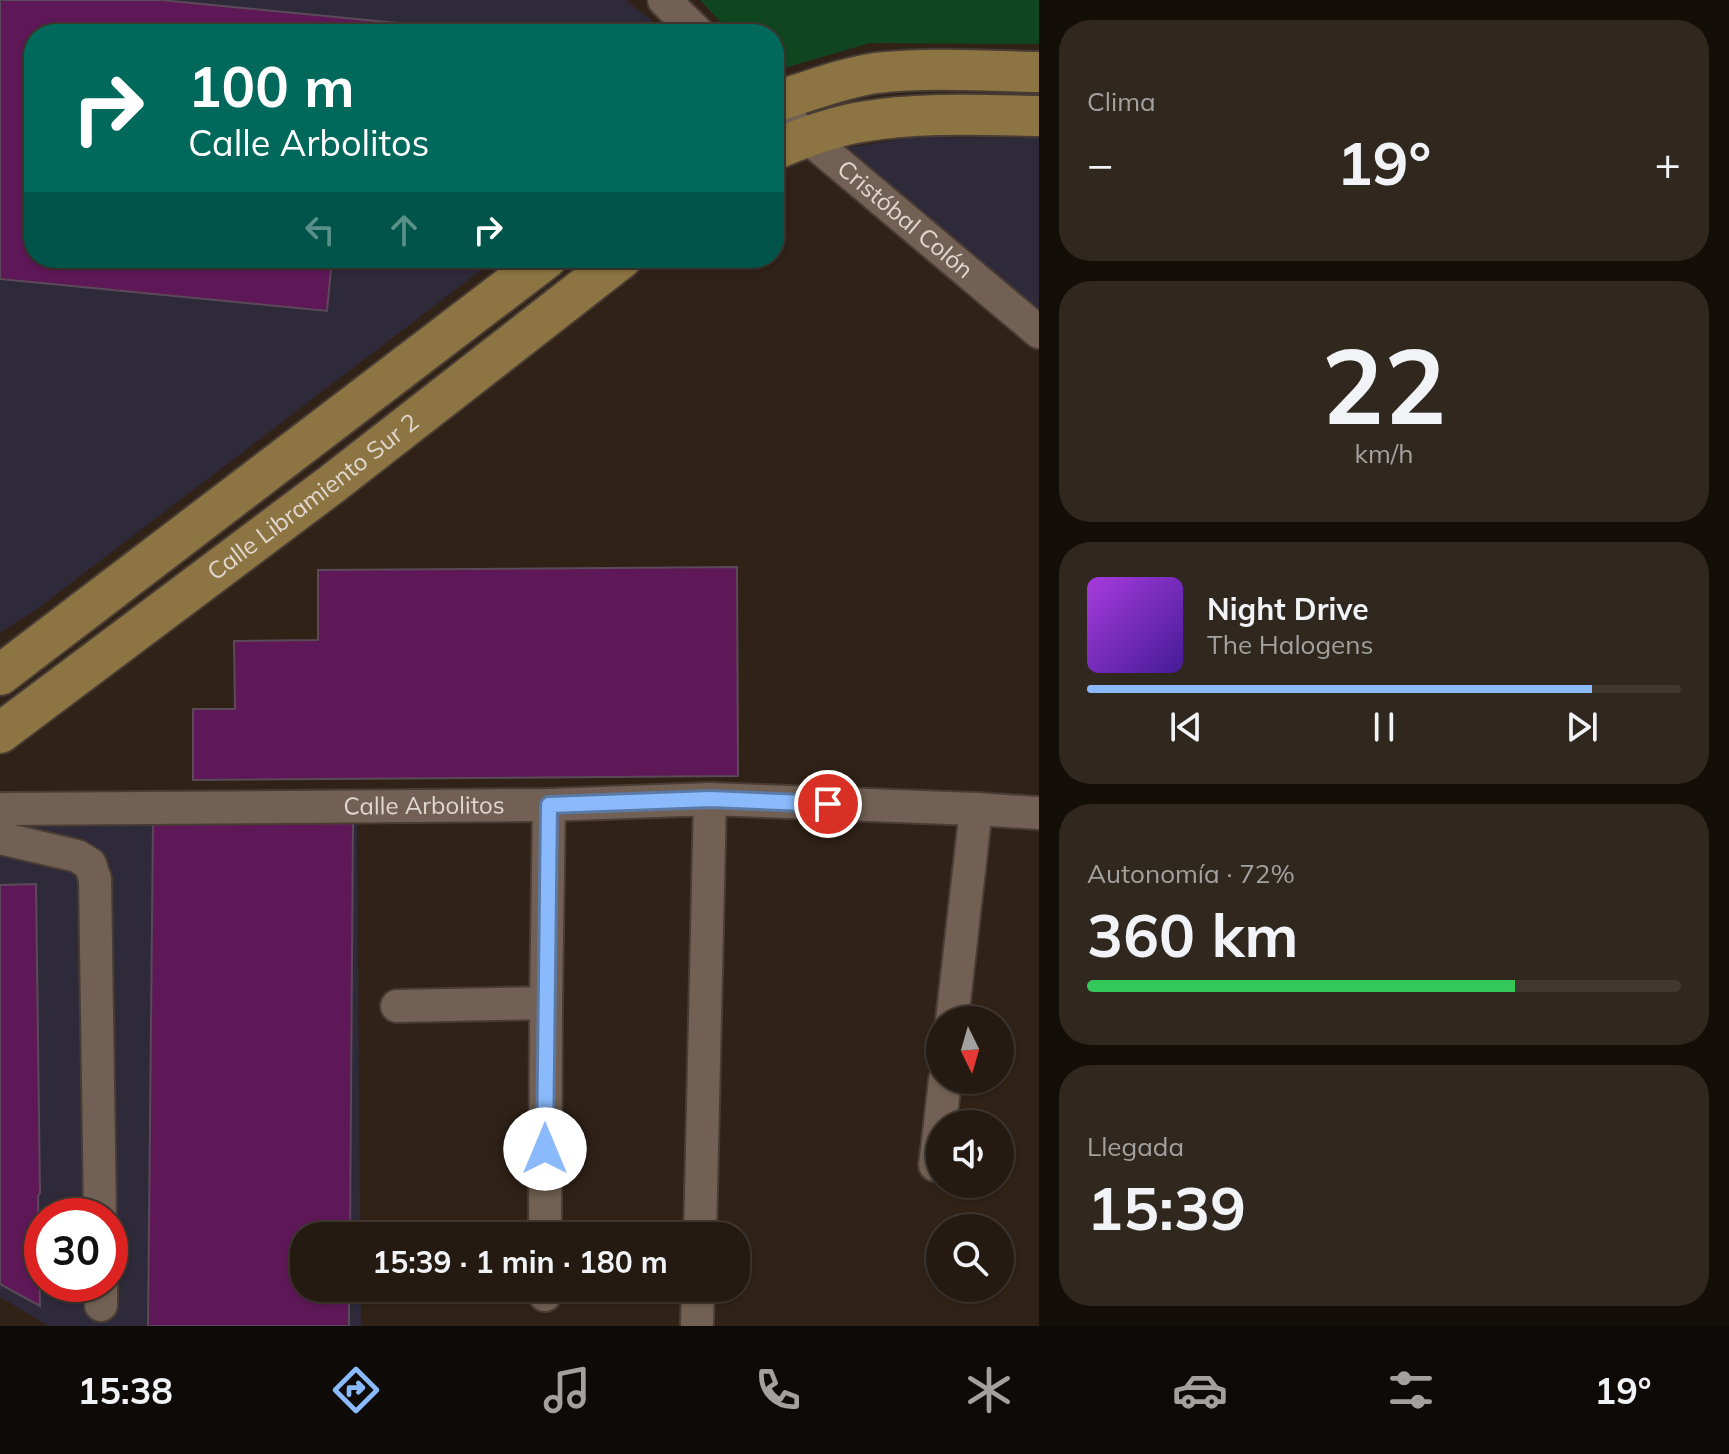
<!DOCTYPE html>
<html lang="es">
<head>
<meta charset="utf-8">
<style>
  body { margin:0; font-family:Mulish,sans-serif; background:#30271f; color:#f1f3f6; height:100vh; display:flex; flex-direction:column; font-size:30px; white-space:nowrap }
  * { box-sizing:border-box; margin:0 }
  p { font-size:26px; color:#a3a19f }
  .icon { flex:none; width:44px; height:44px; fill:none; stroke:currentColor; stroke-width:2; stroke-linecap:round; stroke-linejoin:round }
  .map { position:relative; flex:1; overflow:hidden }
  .details { display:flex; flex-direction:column; gap:20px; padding:20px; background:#140e09; width:690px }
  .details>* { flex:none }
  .top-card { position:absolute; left:24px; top:24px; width:760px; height:244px; border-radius:32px; box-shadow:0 2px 6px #0004,0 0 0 2px #413831; background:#00695c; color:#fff; overflow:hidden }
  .needle { width:52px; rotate:175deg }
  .controls { position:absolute; left:926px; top:1006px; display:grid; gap:16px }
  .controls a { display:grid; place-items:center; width:88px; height:88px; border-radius:50%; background:#241a11; box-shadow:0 2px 6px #0004,0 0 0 2px #413831; font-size:40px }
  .speed { position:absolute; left:24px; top:1198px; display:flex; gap:16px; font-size:40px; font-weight:700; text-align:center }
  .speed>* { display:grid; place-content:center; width:104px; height:104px; border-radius:50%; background:#241a11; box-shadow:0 2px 6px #0004,0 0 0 2px #413831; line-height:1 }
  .speed .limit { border:12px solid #d22; background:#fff; color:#111 }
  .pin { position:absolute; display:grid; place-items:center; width:68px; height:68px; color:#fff; margin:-34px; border:4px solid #fff; border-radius:50%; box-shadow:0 2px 8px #0007 }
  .me { position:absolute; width:88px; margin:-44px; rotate:0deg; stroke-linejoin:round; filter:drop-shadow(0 0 6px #0008) }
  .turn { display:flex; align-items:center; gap:28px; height:168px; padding:0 32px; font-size:36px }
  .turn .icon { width:104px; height:104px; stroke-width:2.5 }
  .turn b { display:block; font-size:56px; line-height:68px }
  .lanes { display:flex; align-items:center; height:76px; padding:0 32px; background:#0003; justify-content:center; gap:40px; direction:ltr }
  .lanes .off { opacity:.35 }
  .big { font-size:60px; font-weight:700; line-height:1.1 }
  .details .widget { flex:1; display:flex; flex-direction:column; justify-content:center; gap:12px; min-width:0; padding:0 28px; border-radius:32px; background:#30271f }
  .details .dial { align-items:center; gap:0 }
  .dial b { font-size:104px; line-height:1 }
  .song { display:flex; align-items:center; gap:24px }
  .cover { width:96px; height:96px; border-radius:12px; background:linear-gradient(135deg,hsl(280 70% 55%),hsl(260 70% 35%)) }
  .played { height:8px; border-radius:4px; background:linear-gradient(90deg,#8abafc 85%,#413831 85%) }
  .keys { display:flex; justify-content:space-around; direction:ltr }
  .heat { display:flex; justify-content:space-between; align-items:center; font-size:44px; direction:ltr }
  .charge { height:12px; border-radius:6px; background:linear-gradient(90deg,#34c759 72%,#413831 0) }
  .trip { position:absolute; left:290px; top:1222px; width:460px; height:80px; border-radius:32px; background:#241a11; box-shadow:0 2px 6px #0004,0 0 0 2px #413831; font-weight:700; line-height:80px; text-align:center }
  .tab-bar { display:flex; height:128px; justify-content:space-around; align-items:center; background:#0e0a07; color:#a3a19f }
  .tab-bar .icon { width:56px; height:56px }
  .tab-bar .selected { color:#8abafc }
  .tab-bar b { font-size:36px; color:#f1f3f6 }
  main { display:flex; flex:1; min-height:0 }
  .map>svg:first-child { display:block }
  .industrial { fill:#2e2a3a; fill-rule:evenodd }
  .green { fill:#0f461f }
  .building { fill:#5e1857; stroke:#5a4a57; stroke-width:2 }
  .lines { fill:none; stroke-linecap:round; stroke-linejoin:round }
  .minor-casing { stroke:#483c34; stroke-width:36 }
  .major-casing { stroke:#483c34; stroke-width:44 }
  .minor { stroke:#716053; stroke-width:32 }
  .major { stroke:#8c7542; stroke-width:40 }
  .route-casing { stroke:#5a79a4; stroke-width:20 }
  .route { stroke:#8abafc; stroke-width:14 }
  .labels { text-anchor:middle; stroke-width:8; stroke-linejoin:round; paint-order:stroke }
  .street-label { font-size:24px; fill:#e0d7cf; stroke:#302217 }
</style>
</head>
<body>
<main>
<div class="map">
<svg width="1039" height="1326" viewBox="0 0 1039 1326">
  <rect width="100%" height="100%" fill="#302217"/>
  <path class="industrial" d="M0,0H626L669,34H34V258H497L37,609L0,633Z
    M916,137L1039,138V314L918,214L845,148Z
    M0,800L357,818L360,1236H304V1288H361V1326H49L0,1297ZM42,1216H110V1284H42Z"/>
  <path class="green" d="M700,0H1039V44L870,43L774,71V34H732Z"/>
  <path class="building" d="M0,0H161L448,28V34H34V258H332L327,311L0,279Z
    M737,567L738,776L193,780V709H235L234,641L318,640V570Z
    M153,820L353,821L350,1236H304V1288H349V1326H148Z
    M36,884L40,1193L38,1196L40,1306L0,1284V885Z"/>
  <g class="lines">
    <defs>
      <g id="minor">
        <path d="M664,0L699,34"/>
        <path id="s1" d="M774,105L806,136L1039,332"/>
        <path id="s2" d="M0,809L549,805L710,799L976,809L1039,813"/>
        <path d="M0,838L77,856L90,864L95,879L100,1216"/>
        <path d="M397,1006L546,1003"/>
        <path d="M952,1020L976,809"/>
        <path d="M940,1124L945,1080"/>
        <path d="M935,1165L940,1125"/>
        <path d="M545,1236L546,1003L549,805"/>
        <path d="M700,1236L710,799"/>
        <path d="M101,1284V1305"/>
        <path d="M545,1295V1288"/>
        <path d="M697,1323L698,1288"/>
      </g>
      <g id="major">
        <path d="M774,102C807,92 842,78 876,73C930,67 985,71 1039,72"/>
        <path d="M774,150C802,138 831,127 861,122C920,112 980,115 1039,116"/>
        <path d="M0,675L547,258"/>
        <path id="s3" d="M0,733L332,484L622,258"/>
      </g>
    </defs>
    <use href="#minor" class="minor-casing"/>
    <use href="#major" class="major-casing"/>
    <use href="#minor" class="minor"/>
    <use href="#major" class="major"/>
  </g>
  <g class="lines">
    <defs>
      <path id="route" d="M545,1149L549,805L710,799L828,804"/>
    </defs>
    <use href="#route" class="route-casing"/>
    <use href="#route" class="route"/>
  </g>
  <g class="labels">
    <g class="street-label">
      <text dy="8" stroke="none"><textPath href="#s1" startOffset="174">Cristóbal Colón</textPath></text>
      <text dy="8" stroke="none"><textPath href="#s3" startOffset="392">Calle Libramiento Sur 2</textPath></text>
      <text dy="8" stroke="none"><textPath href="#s2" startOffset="424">Calle Arbolitos</textPath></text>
    </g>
  </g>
</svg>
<div class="controls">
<a><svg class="needle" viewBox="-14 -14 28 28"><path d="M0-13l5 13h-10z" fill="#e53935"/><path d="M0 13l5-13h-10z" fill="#a3a19f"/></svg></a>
<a><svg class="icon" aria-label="sound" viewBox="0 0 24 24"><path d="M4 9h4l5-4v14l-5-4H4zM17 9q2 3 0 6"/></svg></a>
<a><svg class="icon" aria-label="search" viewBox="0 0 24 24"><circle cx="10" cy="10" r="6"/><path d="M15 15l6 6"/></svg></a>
</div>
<div class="speed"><div class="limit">30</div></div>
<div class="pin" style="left:828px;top:804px;background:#d93025"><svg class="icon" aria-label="arrive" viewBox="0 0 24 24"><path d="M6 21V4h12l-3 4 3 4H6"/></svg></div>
<svg class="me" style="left:545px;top:1149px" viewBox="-20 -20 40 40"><circle r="19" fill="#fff"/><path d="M0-13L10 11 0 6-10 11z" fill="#8abafc"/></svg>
<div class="trip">15:39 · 1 min · 180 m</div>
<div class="top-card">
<div class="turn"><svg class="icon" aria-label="right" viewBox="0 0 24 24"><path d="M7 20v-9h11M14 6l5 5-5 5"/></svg><div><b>100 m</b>Calle Arbolitos</div></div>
<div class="lanes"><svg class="icon off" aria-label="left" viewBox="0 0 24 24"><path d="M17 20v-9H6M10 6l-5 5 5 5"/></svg><svg class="icon off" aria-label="ahead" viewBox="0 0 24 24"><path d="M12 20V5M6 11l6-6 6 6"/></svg><svg class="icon" aria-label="right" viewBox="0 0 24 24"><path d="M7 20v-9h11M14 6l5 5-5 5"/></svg></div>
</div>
</div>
<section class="details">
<div class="widget"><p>Clima</p>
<div class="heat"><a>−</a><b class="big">19°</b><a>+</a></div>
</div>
<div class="widget dial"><b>22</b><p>km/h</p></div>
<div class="widget">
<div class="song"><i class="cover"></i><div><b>Night Drive</b><p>The Halogens</p></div></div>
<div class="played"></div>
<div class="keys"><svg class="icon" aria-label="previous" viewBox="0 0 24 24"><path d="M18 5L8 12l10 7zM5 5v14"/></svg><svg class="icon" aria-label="pause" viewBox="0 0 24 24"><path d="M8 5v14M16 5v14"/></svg><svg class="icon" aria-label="next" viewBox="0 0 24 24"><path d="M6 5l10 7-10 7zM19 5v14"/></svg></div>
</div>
<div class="widget"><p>Autonomía · 72%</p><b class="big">360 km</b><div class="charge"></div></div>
<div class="widget"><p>Llegada</p><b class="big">15:39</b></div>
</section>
</main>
<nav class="tab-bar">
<b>15:38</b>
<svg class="icon selected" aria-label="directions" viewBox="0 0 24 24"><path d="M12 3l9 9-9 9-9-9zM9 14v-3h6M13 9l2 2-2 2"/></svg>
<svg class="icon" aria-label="music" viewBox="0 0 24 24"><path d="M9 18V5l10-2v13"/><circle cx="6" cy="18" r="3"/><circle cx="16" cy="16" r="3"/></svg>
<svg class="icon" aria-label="phone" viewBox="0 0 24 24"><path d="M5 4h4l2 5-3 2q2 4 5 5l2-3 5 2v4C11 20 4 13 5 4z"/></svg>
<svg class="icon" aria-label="climate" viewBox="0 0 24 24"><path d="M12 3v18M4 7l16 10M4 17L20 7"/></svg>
<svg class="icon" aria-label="car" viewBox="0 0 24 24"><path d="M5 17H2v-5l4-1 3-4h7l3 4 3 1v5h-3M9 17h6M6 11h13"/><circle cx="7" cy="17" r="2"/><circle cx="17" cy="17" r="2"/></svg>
<svg class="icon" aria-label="filters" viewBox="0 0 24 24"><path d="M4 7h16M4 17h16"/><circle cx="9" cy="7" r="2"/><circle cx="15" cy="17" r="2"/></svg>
<b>19°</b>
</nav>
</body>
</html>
